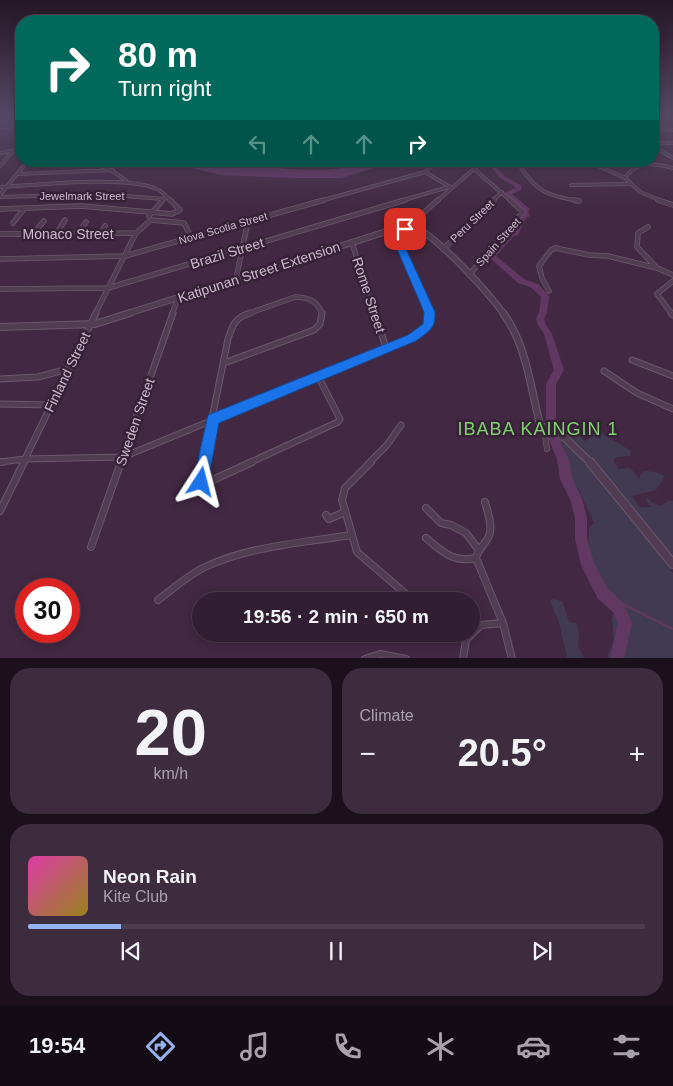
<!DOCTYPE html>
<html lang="en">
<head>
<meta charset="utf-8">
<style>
  body { margin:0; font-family:Arial,sans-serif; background:#3d2b3e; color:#f1f3f6; height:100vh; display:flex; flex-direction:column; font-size:19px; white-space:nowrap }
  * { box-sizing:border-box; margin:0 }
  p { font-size:16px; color:#a8a2ac }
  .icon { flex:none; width:28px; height:28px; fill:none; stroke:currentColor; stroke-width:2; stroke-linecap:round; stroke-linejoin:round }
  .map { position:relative; height:658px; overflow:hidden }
  .drawer { display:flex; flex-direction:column; gap:10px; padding:10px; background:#1c101c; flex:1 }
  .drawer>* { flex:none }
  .banner { position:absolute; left:15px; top:15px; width:644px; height:152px; border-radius:20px; box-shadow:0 2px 8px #0003,0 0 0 1px #4d3c4d; background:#00695c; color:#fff; overflow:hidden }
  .speed { position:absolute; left:15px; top:578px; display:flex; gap:10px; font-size:25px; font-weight:700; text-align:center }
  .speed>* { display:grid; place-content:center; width:65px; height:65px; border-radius:50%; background:#321e32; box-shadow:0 2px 8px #0003,0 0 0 1px #4d3c4d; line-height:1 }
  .speed .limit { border:8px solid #d22; background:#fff; color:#111 }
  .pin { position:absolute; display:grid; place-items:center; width:42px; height:42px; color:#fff; margin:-21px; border-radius:10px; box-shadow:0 2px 8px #0006 }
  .me { position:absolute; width:55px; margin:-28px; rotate:9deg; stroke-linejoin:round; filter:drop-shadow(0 0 4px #0008) }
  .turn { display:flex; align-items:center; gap:18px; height:105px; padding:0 20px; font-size:22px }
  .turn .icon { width:65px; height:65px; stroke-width:2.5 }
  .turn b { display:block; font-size:35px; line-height:42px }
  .lanes { display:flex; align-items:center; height:48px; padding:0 20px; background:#0003; justify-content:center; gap:25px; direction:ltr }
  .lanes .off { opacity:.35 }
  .big { font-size:38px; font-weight:700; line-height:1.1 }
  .drawer .widget { flex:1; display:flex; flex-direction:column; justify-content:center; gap:8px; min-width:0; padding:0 18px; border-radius:20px; background:#3d2b3e }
  .drawer .dial { align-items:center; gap:0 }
  .dial b { font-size:65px; line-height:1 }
  .song { display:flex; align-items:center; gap:15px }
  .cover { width:60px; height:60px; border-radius:8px; background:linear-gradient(135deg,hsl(320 70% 55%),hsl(50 70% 35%)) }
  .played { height:5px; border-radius:2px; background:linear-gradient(90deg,#95b2f1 15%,#4d3c4d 15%) }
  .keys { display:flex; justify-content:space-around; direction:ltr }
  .heat { display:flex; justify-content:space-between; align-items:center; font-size:28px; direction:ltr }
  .drawer .tiles { flex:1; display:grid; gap:10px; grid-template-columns:1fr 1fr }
  .widget:last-child { grid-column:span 2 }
  .trip { position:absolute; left:192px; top:592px; width:288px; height:50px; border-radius:25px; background:#321e32; box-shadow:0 2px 8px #0003,0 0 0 1px #4d3c4d; font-weight:700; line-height:50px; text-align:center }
  .dock { display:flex; height:80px; justify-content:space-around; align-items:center; background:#140c14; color:#a8a2ac }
  .dock .icon { width:35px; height:35px }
  .dock .selected { color:#95b2f1 }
  .dock b { font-size:22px; color:#f1f3f6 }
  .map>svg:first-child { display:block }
  .green { fill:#423a53 }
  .water { fill:#613862 }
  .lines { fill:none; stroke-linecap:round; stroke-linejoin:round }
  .stream { stroke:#613862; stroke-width:2 }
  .river { fill:#613862; fill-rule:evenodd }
  .pedestrian-far1-casing { stroke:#6c586c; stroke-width:4 }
  .pedestrian-casing { stroke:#6c586c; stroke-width:6 }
  .minor-far3-casing { stroke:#6c586c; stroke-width:4 }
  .minor-far2-casing { stroke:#6c586c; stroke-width:5.5 }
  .minor-far1-casing { stroke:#6c586c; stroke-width:7 }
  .minor-casing { stroke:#6c586c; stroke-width:8 }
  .tertiary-far2-casing { stroke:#6c586c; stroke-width:7 }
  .tertiary-far1-casing { stroke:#6c586c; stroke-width:8 }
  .tertiary-casing { stroke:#6c586c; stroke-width:10 }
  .pedestrian-far1 { stroke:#523c52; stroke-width:2.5 }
  .pedestrian { stroke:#523c52; stroke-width:4.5 }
  .minor-far3 { stroke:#523c52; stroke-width:2.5 }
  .minor-far2 { stroke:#523c52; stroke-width:4 }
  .minor-far1 { stroke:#523c52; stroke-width:5 }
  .minor { stroke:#523c52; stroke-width:6 }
  .tertiary-far2 { stroke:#523c52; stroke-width:5 }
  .tertiary-far1 { stroke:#523c52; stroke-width:6 }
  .tertiary { stroke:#523c52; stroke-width:8 }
  .route { fill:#1a73e8; stroke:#114b97 }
  .labels { text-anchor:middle; stroke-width:5; stroke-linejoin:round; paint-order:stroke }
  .far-street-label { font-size:11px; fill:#ccbacc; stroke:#372137 }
  .street-label { font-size:14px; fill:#ccbacc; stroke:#372137 }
  .near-neighbourhood-label { font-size:18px; letter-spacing:1px; fill:#7fd36e; stroke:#372137 }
</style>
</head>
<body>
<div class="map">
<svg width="673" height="659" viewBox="0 0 673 659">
  <rect width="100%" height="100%" fill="#422842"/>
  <path class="green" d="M568,427L572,428L585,441L589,439L592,432H600L631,451L630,456L617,457L613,460L619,469L630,468L639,478L644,471L655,472L665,476L656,490L632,496L640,507H651L645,499L648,498L652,503L661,506L669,501H673V562L563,436Z
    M558,437L570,444L615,493L673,573V658H607L614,640L612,620L613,612L602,597L588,549L589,528L594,523L578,488L569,480L564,456H568Z
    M553,599L562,601L569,622L577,623L579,635L578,646L584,658H567L559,622L550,601Z"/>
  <path class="water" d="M165,161C185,161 206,159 226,161C256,166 287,170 318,170C345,170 370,161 397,161L341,178H293L220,175Z"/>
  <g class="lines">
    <path class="stream" d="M603,594L673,629"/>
    <path class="river" d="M498,161H505L497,167L504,176L522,186L521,190L512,194L529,208L530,209L528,211L530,216L526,218L518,235L514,236L496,256L524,279L538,284L549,296L547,313L544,318L545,323L552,334L564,370L556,384V433L569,459L572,478L582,498L587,518V539L594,563L608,589L623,602L632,623L624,659H610L618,623L613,612L598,599L581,565L575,539V518L570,499L560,479L557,459L546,433V384L554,370L544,334L537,323L536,318L539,313L541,297L532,288L518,283L488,256L510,233L513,232L520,216L523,214L522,208L504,193L515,188L513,185L500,178L491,167Z"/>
    <defs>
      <path id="pedestrian-far1" d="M232,161L291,165L325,161"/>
      <path id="pedestrian" d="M544,429L547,449"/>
      <path id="minor-far3" d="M655,115L673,119
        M0,122L21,121
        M652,126L673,130
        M0,128L21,125
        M652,143H673
        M652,146L673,158
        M0,153L21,149
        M546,161L525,163L520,166C537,193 549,196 579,201
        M579,161L596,165L625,178
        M26,164C62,162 100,155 128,183
        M0,166L14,150
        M474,169L511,201
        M425,172L450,187
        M17,174L113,170
        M571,185L629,184
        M0,187C36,185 127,175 157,189C162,191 167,197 171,201
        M0,195L26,163
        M0,197L100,194L164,199
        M162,201L165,198
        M320,201L425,172L438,161
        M400,201L449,187
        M437,201L483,161
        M492,201L502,192
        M662,201L640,192L625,178C637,160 654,163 673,168"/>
      <path id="minor-far2" d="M574,200L579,201
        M658,200L673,205
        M0,209L81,206L172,214L180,210L170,200
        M149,216L163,200
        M13,223L24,209
        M648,227L638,233L637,247L657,268L673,275
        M78,233L86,222
        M101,233L105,226
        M0,234L136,233
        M33,234L44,221
        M56,234L65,220
        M352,243L375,314
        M443,249L494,200
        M0,259L125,256L324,200
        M469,275L523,212L510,200
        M236,279L248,221
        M0,289L108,288L405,200
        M549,291L542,278L539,266L551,250L555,248L589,255L608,256L657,268
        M95,314L136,233L151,220L184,223L191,237
        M172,314L178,298
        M247,314L295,297C308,297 318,301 322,314
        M430,314L401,249L405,229L438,200
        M672,314L657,294L673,281"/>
      <path id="minor-far1" d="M375,313L386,348
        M671,313L673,315
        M632,360L673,376
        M224,363L314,330L320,324L322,313
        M604,371L637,393L673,409
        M0,379L38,377L68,369
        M0,404L51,405
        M0,462L25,459L123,457L412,338L427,327L431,317L429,313
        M23,463L96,313
        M120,463L173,313
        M203,463L228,339C233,324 235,318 250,313
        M249,463L338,422L340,419L318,376
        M369,463L387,445L401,425"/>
      <path id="minor" d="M0,462H2
        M203,462L200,479L204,484L252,462
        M371,462L345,488L342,500L357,552L414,601
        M485,502C488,514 495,530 486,541C482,547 478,551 476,558L503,623
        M426,508L441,523L451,525L466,533L478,549
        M0,511L24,462
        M326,515L329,519L345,512
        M426,538C442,552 454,563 476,558
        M91,547L121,462
        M158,600C173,589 188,575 205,567C250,546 302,543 351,535
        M457,634L466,640
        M466,640L481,625L503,623L512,659
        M365,659L380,654L406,659
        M463,659L466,640"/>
      <path id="tertiary-far2" d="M126,314L404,226C409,226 414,226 419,229C445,245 486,290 504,314"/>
      <path id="tertiary-far1" d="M503,313C526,343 531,389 540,425L566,439L591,463
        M0,327L95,324L130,313"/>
      <path id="tertiary" d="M590,462L673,564"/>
    </defs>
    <use href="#pedestrian-far1" class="pedestrian-far1-casing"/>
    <use href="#pedestrian" class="pedestrian-casing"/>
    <use href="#minor-far3" class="minor-far3-casing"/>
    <use href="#minor-far2" class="minor-far2-casing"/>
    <use href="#minor-far1" class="minor-far1-casing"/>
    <use href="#minor" class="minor-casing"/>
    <use href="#tertiary-far2" class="tertiary-far2-casing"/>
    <use href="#tertiary-far1" class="tertiary-far1-casing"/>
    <use href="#tertiary" class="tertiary-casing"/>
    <use href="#pedestrian-far1" class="pedestrian-far1"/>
    <use href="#pedestrian" class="pedestrian"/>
    <use href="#minor-far3" class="minor-far3"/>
    <use href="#minor-far2" class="minor-far2"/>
    <use href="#minor-far1" class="minor-far1"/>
    <use href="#minor" class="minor"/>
    <use href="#tertiary-far2" class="tertiary-far2"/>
    <use href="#tertiary-far1" class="tertiary-far1"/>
    <use href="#tertiary" class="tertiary"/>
  </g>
  <linearGradient id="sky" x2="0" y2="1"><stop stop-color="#241624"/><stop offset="0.56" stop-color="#544865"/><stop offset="1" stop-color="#544865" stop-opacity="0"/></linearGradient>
  <rect width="673" height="207" fill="url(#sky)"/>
  <path class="route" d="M402,227H409L410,229L406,249L435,312C436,329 429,331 416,341L219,423L208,482L206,487L201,489L195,487L193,482L208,415L408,335L423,324L424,312L397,249Z"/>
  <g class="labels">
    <g class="far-street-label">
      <text x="82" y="200">Jewelmark Street</text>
      <text transform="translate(472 221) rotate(-44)" y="4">Peru Street</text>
      <text transform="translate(223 228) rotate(-16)" y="4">Nova Scotia Street</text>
      <text transform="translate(498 242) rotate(-48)" y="4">Spain Street</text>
    </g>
    <g class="street-label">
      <text x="68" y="239">Monaco Street</text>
      <text transform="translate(227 253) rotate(-17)" y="5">Brazil Street</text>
      <text transform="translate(259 272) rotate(-18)" y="5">Katipunan Street Extension</text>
      <text transform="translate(369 295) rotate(72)" y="5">Rome Street</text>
      <text transform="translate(67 372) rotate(-64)" y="5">Finland Street</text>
      <text transform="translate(135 422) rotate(-71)" y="5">Sweden Street</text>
    </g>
    <g class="near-neighbourhood-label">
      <text x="538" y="435">IBABA KAINGIN 1</text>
    </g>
  </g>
</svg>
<div class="speed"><div class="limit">30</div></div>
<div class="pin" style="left:405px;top:229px;background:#d93025"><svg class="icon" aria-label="arrive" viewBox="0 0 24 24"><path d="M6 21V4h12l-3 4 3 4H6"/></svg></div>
<svg class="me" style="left:201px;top:482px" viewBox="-20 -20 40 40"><path d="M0-17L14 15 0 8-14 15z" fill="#1a73e8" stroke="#fff" stroke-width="4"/></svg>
<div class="trip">19:56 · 2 min · 650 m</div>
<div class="banner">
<div class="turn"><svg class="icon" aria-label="right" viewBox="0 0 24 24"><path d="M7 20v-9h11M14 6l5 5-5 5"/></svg><div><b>80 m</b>Turn right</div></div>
<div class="lanes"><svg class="icon off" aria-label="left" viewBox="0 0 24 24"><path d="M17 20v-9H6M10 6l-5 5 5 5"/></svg><svg class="icon off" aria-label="ahead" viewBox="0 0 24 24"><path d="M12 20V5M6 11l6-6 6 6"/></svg><svg class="icon off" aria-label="ahead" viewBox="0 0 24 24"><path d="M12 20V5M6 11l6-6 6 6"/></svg><svg class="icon" aria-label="right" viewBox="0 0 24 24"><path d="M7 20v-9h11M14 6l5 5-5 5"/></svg></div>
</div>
</div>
<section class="drawer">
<div class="tiles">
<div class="widget dial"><b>20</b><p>km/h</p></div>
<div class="widget"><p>Climate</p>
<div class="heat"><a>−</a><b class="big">20.5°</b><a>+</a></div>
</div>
<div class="widget">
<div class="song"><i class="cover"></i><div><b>Neon Rain</b><p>Kite Club</p></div></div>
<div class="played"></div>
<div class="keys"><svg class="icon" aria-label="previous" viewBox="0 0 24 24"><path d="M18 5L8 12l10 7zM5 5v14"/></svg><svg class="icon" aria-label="pause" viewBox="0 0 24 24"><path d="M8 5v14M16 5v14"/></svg><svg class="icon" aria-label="next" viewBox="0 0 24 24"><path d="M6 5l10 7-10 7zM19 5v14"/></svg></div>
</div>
</div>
</section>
<nav class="dock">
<b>19:54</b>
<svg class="icon selected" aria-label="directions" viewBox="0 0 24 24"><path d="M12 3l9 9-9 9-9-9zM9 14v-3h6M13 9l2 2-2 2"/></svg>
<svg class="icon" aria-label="music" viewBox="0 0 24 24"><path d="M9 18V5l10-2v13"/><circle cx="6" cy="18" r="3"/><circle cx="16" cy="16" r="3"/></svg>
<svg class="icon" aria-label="phone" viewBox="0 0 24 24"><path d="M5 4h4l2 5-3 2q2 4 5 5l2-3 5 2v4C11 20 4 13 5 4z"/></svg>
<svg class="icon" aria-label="climate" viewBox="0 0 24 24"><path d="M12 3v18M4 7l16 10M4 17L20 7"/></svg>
<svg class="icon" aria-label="car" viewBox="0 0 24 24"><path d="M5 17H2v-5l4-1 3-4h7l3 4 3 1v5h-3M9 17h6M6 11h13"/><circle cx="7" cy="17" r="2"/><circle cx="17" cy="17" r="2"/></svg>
<svg class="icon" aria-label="filters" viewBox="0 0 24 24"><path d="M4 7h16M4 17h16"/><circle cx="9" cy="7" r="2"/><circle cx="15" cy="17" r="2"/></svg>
</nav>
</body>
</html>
